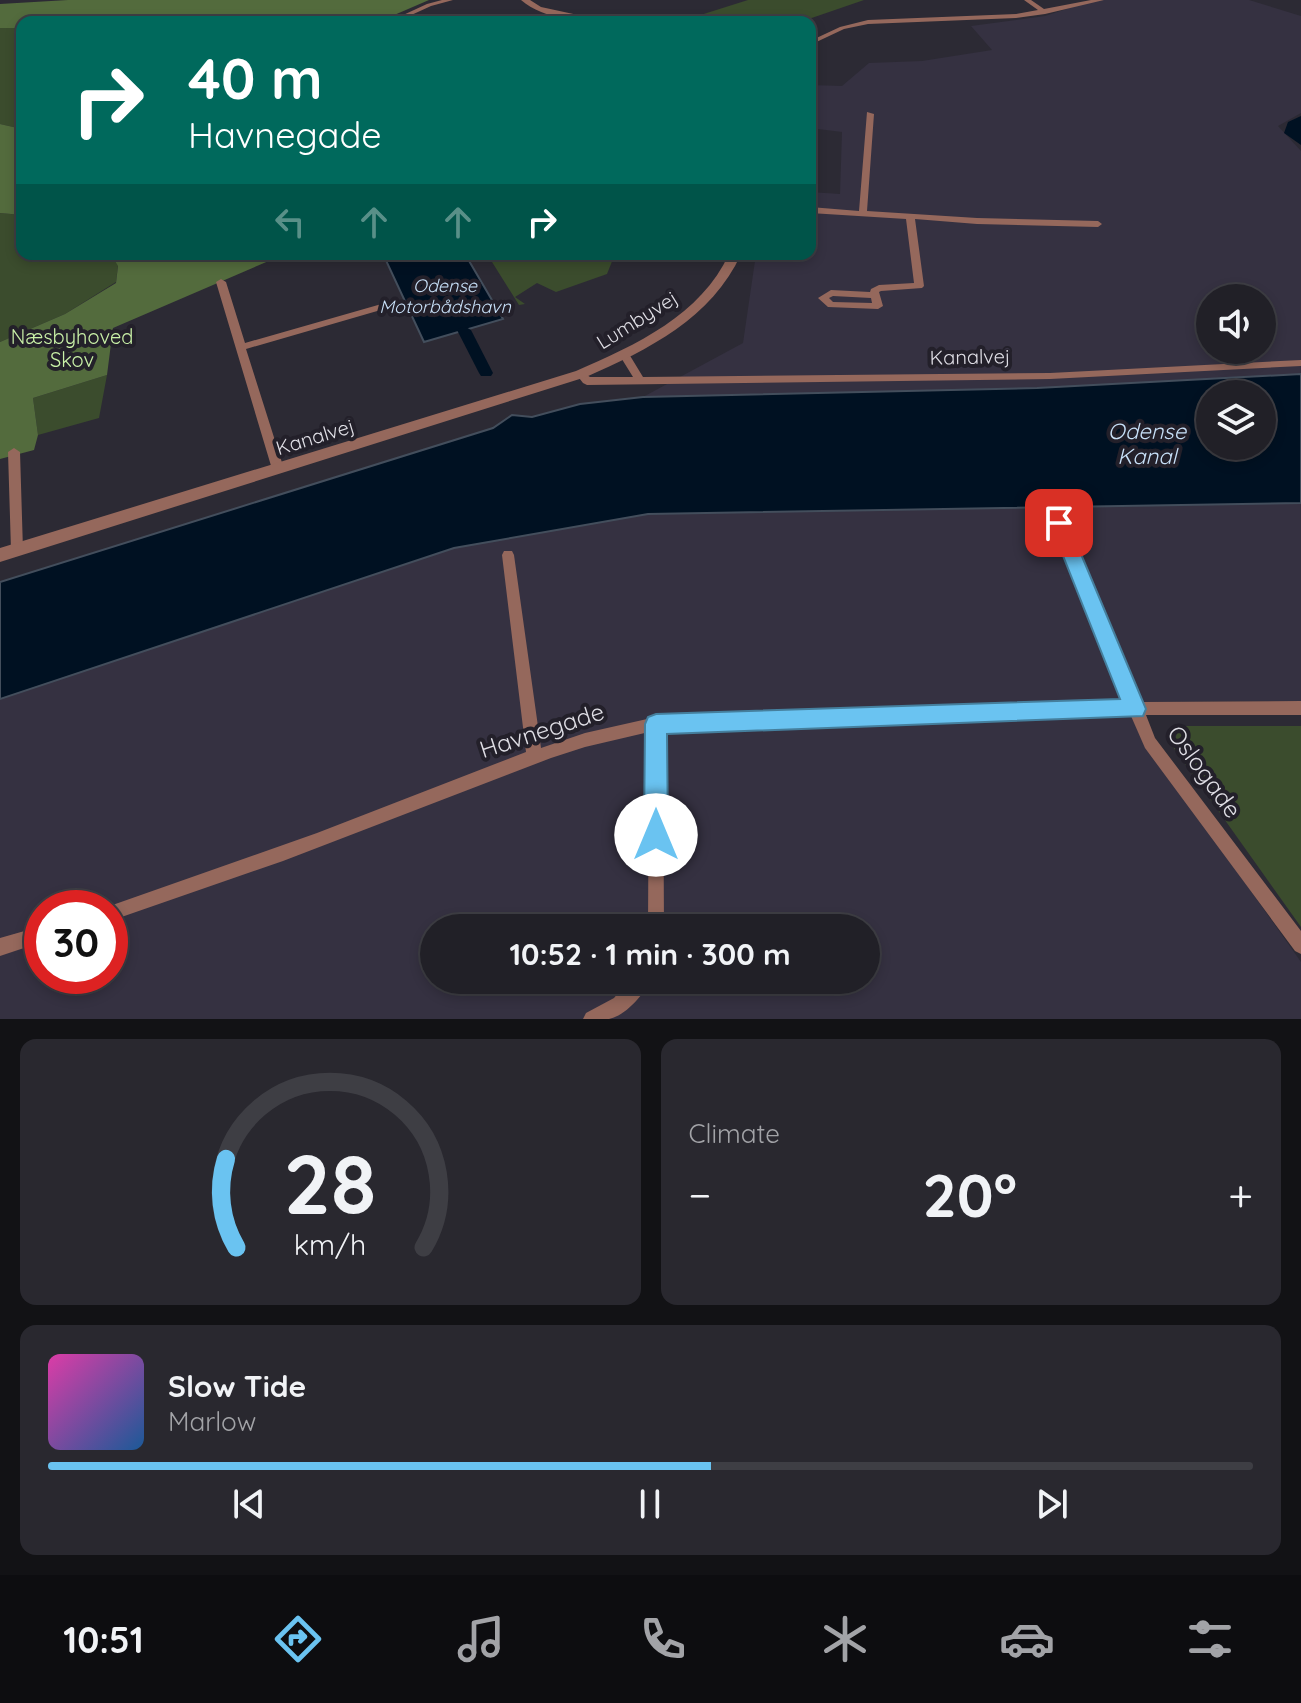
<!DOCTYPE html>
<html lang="en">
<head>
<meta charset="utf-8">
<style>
  body { margin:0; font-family:Quicksand,sans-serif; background:#29282f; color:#f1f3f6; height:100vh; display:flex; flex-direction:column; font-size:30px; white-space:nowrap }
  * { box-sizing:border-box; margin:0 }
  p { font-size:26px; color:#a2a3a7 }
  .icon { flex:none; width:44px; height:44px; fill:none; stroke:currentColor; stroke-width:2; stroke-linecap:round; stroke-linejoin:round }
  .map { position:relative; height:1019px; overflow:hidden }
  .sheet { display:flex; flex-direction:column; gap:20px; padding:20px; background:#121215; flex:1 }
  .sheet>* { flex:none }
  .guide { position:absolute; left:16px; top:16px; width:800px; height:244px; border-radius:16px; box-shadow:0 4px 12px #0003,0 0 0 2px #3e3e44; background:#00695c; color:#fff; overflow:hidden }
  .controls { position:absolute; left:1196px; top:284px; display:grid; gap:16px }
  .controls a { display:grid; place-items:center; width:80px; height:80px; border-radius:50%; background:#212027; box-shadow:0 4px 12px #0003,0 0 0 2px #3e3e44; font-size:40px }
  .speed { position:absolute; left:24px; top:890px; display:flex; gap:16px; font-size:40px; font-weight:700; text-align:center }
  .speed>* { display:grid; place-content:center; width:104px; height:104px; border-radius:50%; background:#212027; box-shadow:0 4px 12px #0003,0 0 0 2px #3e3e44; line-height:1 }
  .speed .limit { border:12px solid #d22; background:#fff; color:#111 }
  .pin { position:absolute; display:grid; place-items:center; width:68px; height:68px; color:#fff; margin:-34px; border-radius:16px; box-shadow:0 4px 12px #0006 }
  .me { position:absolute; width:88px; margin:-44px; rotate:0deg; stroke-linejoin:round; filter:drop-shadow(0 0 6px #0008) }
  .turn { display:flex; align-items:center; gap:28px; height:168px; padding:0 40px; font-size:36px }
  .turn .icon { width:104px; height:104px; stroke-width:2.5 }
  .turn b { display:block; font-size:56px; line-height:68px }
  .lanes { display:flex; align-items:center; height:76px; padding:0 40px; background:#0003; justify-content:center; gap:40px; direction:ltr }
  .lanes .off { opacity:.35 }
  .big { font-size:60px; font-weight:700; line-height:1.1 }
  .sheet .tile { flex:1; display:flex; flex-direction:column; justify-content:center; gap:12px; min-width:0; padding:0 28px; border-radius:16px; background:#29282f }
  .sheet .dial { align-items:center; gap:0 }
  .dial svg { height:208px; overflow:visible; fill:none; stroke:#3e3e44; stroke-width:7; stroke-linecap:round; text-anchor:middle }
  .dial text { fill:#f1f3f6; stroke:none }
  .song { display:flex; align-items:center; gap:24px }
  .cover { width:96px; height:96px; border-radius:12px; background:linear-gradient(135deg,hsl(320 70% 55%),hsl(210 70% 35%)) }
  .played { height:8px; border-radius:4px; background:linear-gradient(90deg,#6ac3f1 55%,#3e3e44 55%) }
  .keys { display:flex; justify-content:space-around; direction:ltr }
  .heat { display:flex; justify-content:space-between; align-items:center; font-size:44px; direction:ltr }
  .sheet .tiles { flex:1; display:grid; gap:20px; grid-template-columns:1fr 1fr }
  .tile:last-child { grid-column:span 2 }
  .trip { position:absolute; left:420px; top:914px; width:460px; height:80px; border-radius:40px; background:#212027; box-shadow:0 4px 12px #0003,0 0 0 2px #3e3e44; font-weight:700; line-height:80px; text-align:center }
  .tab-bar { display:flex; height:128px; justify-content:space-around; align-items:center; background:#0d0d10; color:#a2a3a7 }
  .tab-bar .icon { width:56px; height:56px }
  .tab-bar .current { color:#6ac3f1 }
  .tab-bar b { font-size:36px; color:#f1f3f6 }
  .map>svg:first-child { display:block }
  .built { fill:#353141; fill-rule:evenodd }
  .green { fill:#3b4c2d }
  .forest { fill:#536b3d }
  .water { fill:#012; stroke:#434e5c; stroke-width:2; fill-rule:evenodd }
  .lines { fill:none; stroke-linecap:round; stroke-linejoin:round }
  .canal { fill:#012; fill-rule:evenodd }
  .river { fill:#012; fill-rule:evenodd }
  .minor { fill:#95685c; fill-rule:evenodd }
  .tertiary { fill:#95685c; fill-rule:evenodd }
  .route { fill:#6ac3f1; stroke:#457f9d; stroke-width:2 }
  .labels { text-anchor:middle; stroke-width:8; stroke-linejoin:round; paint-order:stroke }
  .far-water-label { font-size:18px; font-style:italic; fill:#c7dff7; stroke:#23202a }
  .street-label { font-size:20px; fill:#dfdee5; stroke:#23202a }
  .park-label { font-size:20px; fill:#caf2a8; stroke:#23202a }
  .water-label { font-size:22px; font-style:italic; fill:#c7dff7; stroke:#23202a }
  .near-street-label { font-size:24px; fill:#dfdee5; stroke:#23202a }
</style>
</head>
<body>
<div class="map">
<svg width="1301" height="1019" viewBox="0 0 1301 1019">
  <rect width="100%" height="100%" fill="#2c2a34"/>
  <path class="built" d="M1094,0H1249L1301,16V113L1278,126L1301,151V374L1037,388L643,397L743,343L756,254H810V192L840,194L842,132L810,128V85L842,86L869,63L922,61L992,50L971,26L1045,16ZM1210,298H1262V350H1210Z
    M1301,503V701L1137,702L1057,507Z
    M1048,507L1138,731L1301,962V1019H0V699L454,548L648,514ZM42,908H110V976H42ZM434,928H866V980H434Z"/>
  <path class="green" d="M748,0H864L800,22H712L691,18Z
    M0,28H22V129L0,124Z
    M0,213L22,215V254H111L118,265L116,282L65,314L0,342Z
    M487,254H615L607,274L556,292L537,283L515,297L525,304L519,305Z
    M107,375L99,418L38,435L33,398Z
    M1179,726H1301V927L1173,747Z"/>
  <path class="forest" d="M68,0H429L378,22H22V28H0V4Z
    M0,124L22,129V215L0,213Z
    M111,254H285L113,328L107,375L33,398L38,435L34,450L0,459V342L65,314L116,283L118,266Z"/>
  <path class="water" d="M383,254H465L503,319L424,342Z
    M1301,374V503L648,514L454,548L0,699V582L493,428L512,415L532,417L580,404L643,397L1037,388ZM1262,394V446H1210V394Z"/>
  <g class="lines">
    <path class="canal" d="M464,326L471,330L493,373L491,376H481L479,373L457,330Z"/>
    <path class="river" d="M1301,116V145L1284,133L1288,122Z"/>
    <path class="minor" d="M442,0H453L431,6L396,22H388L427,4Z
      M1024,0H1031L1044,9L1091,0H1104L1045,14L1016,18L868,24L844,29L810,45V41L840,27L868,20L1016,14L1038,10Z
      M867,112L874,114L867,211L977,218L1098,221L1102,224L1098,227L977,224L915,219L924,286L922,288L881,291L879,292L883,306L878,309L828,307L818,298L831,290L870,292L871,289L879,285L914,283L906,219L810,213V207L859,211ZM833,296L871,298L872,303L833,302L829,298Z
      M221,279L226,282L245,343L385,303L388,302L393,305L391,307L246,349L284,469L282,472L278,473L272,469L216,282Z
      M625,353L629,354L643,377L1050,373L1301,360V366L1050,379L587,385L583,383L576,374L581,371L590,377H633L620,356Z
      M14,448L20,452L23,550L21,554H13L11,550L8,452Z
      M1059,518L1063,520L1065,523L1140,702L1301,701V715H1146L1155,738L1301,931V954L1295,951L1145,748L1131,716L663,730L664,928H648L649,732L585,747L551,758L283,861L110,921V908H104L317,833L526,752L502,555L504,551H512L514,555L541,748L585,733L656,717L1126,703L1053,523L1055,520Z
      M42,926V942L0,956V938Z
      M629,980H650C644,995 625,1016 609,1019C601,1019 591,1019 583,1019L586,1013L614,998Z"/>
    <path class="tertiary" d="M521,0H530L541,7L578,15L670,18L691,22C644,22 558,32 521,0Z
      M729,254H741C712,318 648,350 586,377L0,562V548L576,371C636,345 701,315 729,254Z"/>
  </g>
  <path class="route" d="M1059,516L1068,523L1146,709L1143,716L667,734L668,835L664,844L656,847L648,844L644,835L645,724L648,717L656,714L1120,699L1050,523Z"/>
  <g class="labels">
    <g class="far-water-label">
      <text x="445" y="292">Odense<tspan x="445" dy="21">Motorbådshavn</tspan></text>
    </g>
    <g class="street-label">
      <text transform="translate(637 320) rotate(-32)" y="7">Lumbyvej</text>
      <text transform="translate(970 357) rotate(-1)" y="7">Kanalvej</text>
      <text transform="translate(315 437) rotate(-17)" y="7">Kanalvej</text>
    </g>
    <g class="park-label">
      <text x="72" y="344">Næsbyhoved<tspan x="72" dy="23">Skov</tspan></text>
    </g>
    <g class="water-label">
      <text x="1147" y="439">Odense<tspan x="1147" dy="25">Kanal</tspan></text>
    </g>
    <g class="near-street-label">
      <text transform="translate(542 731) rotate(-18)" y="8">Havnegade</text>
      <text transform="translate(1204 772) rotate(54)" y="8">Oslogade</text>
    </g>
  </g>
</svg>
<div class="controls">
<a><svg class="icon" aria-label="sound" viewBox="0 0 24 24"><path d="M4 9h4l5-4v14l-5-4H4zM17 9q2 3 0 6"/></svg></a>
<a><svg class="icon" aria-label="layers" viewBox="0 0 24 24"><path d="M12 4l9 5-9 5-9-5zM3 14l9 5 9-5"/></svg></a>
</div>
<div class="speed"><div class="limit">30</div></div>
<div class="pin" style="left:1059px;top:523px;background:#d93025"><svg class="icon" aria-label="arrive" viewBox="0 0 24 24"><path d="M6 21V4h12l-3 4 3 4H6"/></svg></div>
<svg class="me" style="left:656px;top:835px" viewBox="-20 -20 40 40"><circle r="19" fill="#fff"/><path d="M0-13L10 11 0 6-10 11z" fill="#6ac3f1"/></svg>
<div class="trip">10:52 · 1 min · 300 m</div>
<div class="guide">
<div class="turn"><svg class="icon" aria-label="right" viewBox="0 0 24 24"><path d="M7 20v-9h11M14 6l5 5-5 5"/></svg><div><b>40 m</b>Havnegade</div></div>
<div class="lanes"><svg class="icon off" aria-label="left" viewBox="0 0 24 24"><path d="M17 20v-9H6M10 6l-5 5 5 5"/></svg><svg class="icon off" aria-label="ahead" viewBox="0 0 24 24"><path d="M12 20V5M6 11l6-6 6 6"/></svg><svg class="icon off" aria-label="ahead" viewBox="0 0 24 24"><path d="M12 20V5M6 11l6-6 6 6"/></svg><svg class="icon" aria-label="right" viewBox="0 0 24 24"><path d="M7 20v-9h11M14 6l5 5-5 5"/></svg></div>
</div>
</div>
<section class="sheet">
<div class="tiles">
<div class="tile dial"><svg viewBox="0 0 100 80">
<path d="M14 69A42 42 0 1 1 86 69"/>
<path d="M14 69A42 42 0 0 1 10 35" stroke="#6ac3f1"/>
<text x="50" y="56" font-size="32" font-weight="700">28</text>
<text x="50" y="72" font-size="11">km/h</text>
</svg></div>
<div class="tile"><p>Climate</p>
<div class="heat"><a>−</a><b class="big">20°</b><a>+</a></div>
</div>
<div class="tile">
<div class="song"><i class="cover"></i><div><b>Slow Tide</b><p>Marlow</p></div></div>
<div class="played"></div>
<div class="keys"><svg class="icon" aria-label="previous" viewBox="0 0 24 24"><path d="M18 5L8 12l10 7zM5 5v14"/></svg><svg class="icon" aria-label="pause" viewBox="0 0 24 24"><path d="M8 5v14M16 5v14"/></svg><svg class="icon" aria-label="next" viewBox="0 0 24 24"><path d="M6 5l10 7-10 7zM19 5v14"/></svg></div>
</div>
</div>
</section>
<nav class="tab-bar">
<b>10:51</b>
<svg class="icon current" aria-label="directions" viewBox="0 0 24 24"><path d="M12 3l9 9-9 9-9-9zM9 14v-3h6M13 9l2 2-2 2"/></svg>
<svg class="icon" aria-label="music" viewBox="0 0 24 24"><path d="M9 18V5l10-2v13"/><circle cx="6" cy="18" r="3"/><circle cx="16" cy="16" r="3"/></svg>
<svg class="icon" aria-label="phone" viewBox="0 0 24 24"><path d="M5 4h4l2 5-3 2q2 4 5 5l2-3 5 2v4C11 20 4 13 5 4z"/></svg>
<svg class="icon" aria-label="climate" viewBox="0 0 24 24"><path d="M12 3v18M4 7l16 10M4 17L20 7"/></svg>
<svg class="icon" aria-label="car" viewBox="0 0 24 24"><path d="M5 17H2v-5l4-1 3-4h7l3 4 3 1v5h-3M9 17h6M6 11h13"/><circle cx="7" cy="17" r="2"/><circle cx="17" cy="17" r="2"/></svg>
<svg class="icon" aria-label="filters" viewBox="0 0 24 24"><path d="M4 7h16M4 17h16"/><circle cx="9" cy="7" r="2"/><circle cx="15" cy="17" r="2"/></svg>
</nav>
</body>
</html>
